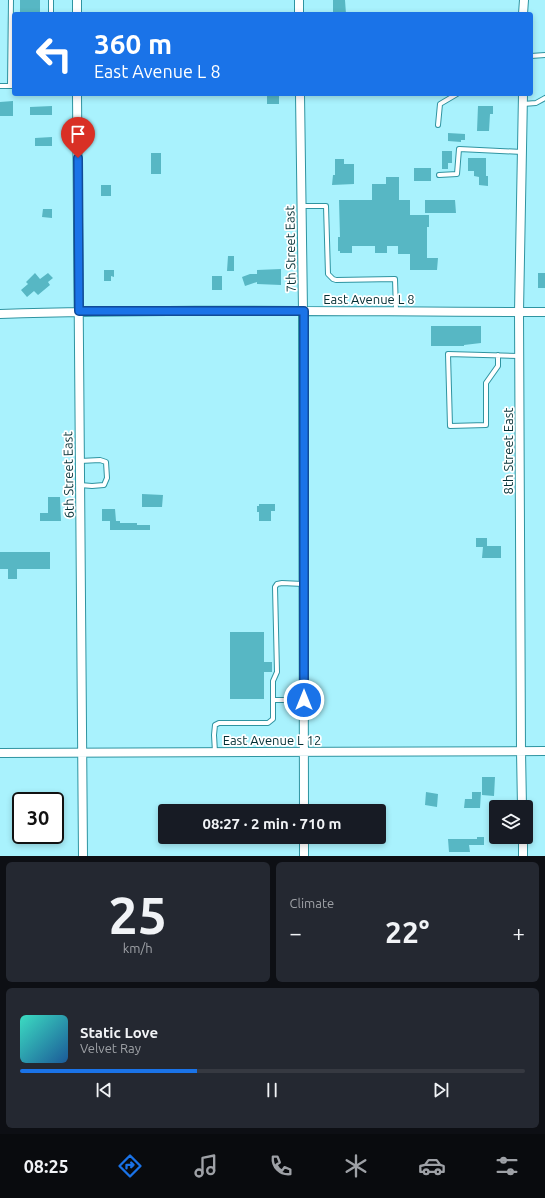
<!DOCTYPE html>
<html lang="en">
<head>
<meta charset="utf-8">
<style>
  body { margin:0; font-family:Ubuntu,sans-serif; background:#242831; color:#f1f3f6; height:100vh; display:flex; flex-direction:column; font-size:15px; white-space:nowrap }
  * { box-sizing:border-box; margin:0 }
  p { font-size:13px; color:#9ea1a6 }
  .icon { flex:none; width:22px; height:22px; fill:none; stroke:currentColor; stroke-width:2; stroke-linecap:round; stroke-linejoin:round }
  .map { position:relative; height:856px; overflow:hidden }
  .side { display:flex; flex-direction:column; gap:6px; padding:6px; background:#0d0f14; flex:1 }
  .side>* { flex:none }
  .guide { position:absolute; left:12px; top:12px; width:521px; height:84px; border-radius:4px; box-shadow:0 2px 6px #0003; background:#1a73e8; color:#fff; overflow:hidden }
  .buttons { position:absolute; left:489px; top:800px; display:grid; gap:8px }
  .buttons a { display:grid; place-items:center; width:44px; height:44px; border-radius:4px; background:#171b24; box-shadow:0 2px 6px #0003; font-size:20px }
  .speed { position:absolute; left:12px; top:792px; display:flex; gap:8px; font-size:20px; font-weight:700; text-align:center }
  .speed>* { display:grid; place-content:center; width:52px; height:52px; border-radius:50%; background:#171b24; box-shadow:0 2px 6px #0003; line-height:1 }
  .speed .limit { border:2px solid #111; border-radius:6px; background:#fff; color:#111 }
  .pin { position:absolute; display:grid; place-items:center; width:34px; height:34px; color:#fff; margin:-41px -17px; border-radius:50% 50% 50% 0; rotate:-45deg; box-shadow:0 0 4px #0007 }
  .pin .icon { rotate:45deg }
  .me { position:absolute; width:44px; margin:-22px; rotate:0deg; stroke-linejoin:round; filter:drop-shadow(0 0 3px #0008) }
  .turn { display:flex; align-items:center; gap:14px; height:84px; padding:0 16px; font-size:18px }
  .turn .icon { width:52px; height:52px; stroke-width:2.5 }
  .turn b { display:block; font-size:28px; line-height:34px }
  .big { font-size:30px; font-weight:600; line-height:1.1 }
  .side .card { flex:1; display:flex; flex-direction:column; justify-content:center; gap:6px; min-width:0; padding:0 14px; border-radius:6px; background:#242831 }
  .side .dial { align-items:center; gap:0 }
  .dial b { font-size:52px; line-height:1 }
  .song { display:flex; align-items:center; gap:12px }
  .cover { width:48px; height:48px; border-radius:6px; background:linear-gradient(135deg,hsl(170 70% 55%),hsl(210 70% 35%)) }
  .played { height:4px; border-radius:2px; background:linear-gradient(90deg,#1a73e8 35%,#363941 35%) }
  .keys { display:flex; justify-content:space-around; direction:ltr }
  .heat { display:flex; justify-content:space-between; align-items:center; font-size:22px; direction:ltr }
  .side .tiles { flex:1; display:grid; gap:6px; grid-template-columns:1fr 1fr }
  .card:last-child { grid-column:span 2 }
  .trip { position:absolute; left:158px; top:804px; width:228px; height:40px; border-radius:4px; background:#171b24; box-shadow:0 2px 6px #0003; font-weight:600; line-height:40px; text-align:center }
  .tab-bar { display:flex; height:64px; justify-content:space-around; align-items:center; background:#090b0e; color:#9ea1a6 }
  .tab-bar .icon { width:28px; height:28px }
  .tab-bar .current { color:#1a73e8 }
  .tab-bar b { font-size:18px; color:#f1f3f6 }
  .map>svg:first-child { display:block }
  .building { fill:#57b7c4 }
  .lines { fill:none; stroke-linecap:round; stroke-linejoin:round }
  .lane-casing { stroke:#2f94a1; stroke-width:6 }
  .street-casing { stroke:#2f94a1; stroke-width:10 }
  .lane { stroke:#fff; stroke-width:4 }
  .street { stroke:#fff; stroke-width:8 }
  .route-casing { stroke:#114b97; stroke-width:10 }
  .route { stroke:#1a73e8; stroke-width:7 }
  .labels { text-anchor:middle; stroke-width:3.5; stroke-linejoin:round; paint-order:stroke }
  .street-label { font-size:13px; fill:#032f34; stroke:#fff }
</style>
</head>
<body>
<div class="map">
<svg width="545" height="856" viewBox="0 0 545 856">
  <rect width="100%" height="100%" fill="#a9f2fd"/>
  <path class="building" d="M20,0H40V14H20Z
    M333,0H345L346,14H333Z
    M267,94H279V104H267Z
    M13,101V116H0V102Z
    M52,106V115H30V107Z
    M478,106H493V114H490L489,131H477Z
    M448,133L465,134V140H461V142L448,141Z
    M52,137V146H35V138Z
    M442,151H452V163H448V169H442Z
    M151,153H161V174H151Z
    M468,158H486V176H488V186L479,185V177L474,176V171H468Z
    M335,159H344V164H354V184L332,185L333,175H335Z
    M414,168H431V181H414Z
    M386,177H399V200H410V215H429V227H427V258H438L437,270H410V254H398V246H387V253H375V246H352V253H340V251H338V237H340L339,200H372V184H386Z
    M101,185H111V196H101Z
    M425,200H455L456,213H425Z
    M43,209H52V218L42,217Z
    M228,256H234V271H227Z
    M281,269V285L257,284V282L245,286L242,277L250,274H257V270Z
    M104,270H114V277L111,276V281H104Z
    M35,273L40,279L48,273L53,278L48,282L50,285L38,295L34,291L27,297L21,290L28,284L26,282Z
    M538,273H545V288H538Z
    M212,276H222V290H212Z
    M431,326H481V343L464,345V346H431Z
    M142,494L163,495L162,507H142Z
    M48,497H60L61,521H40V513H48Z
    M259,504H275V511H271V521H259V512H257V506H259Z
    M102,509H115L116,521H120V523H137V525H150V530H110V521H102Z
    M476,538H487V546H501V558H482L483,547H476Z
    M0,552H50V569H17V579H8V569H0Z
    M230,632H264V662H272V672H264V699H230Z
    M482,777H495L494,796L482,795Z
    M426,792L438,794L437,807L425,805Z
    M472,792H481L480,808H464L465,799H472Z
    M477,837H484V845H469L470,852H449L448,839H477Z"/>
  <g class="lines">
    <defs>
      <path id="lane" d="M51,0V14
        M531,56L545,55
        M0,86H14
        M10,86L11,0
        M523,104L536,103L545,98
        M438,125L440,104L457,94
        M439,175L457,174L459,149L522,152
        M301,206H326L328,274L333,279L336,280L395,279L396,311
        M498,355V366L486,383V425L450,426L448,354L519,356
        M80,461L100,460L106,462L107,478L104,485L92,486L80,485
        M273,700H304
        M215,752L214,735L215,725L219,723H268L273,719V681L277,672L275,587L277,584L282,583L303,584"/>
      <path id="street" d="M77,0V14
        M299,0V14
        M523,14L524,0
        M77,94L83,856
        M300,94L303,311L304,811
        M0,314C182,308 363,312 545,312
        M0,753L545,751
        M522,807L521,751L519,312L523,94
        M304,837V856
        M523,837V856"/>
    </defs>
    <use href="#lane" class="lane-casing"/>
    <use href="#street" class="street-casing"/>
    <use href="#lane" class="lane"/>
    <use href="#street" class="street"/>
  </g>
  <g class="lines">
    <defs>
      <path id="route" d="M78,158L79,311H304V700"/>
    </defs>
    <use href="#route" class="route-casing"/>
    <use href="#route" class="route"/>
  </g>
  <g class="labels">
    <g class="street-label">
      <text transform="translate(290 249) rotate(-91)" y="5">7th Street East</text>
      <text x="369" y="304">East Avenue L 8</text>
      <text transform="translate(508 451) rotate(-90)" y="5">8th Street East</text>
      <text transform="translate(68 475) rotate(-91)" y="5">6th Street East</text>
      <text x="272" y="745">East Avenue L 12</text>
    </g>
  </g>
</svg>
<div class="buttons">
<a><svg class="icon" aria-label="layers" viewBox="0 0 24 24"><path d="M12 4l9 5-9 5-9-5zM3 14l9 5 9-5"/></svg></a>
</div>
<div class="speed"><div class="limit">30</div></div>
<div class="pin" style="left:78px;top:158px;background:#d93025"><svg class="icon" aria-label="arrive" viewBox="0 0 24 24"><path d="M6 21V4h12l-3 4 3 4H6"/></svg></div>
<svg class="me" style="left:304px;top:700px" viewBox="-20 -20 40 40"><circle r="17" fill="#1a73e8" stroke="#fff" stroke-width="3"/><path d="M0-11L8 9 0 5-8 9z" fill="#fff"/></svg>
<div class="trip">08:27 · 2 min · 710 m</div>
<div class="guide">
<div class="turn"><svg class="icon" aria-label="left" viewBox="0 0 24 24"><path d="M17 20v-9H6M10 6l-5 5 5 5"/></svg><div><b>360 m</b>East Avenue L 8</div></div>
</div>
</div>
<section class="side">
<div class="tiles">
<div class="card dial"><b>25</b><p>km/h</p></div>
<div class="card"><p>Climate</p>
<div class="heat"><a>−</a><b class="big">22°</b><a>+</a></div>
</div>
<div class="card">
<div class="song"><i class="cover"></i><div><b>Static Love</b><p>Velvet Ray</p></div></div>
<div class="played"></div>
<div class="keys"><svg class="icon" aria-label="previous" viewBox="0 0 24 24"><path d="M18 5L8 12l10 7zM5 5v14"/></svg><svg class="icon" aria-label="pause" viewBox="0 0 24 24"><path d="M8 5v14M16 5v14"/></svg><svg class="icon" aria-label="next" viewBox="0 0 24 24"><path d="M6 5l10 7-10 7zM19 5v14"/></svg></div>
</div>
</div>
</section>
<nav class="tab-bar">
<b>08:25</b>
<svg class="icon current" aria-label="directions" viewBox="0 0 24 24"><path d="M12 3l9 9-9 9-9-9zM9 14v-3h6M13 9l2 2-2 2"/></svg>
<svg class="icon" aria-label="music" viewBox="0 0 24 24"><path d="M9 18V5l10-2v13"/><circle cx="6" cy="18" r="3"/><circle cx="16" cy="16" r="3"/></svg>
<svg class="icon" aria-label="phone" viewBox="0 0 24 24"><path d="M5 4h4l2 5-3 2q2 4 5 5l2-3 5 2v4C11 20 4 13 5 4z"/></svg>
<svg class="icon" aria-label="climate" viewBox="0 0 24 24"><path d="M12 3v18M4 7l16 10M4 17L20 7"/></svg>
<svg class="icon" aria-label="car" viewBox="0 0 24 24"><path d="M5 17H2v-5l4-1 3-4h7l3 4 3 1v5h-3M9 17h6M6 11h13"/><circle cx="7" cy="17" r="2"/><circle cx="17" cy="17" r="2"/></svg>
<svg class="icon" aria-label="filters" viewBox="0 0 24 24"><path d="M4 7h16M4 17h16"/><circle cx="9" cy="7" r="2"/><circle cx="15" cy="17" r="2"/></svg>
</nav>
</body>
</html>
